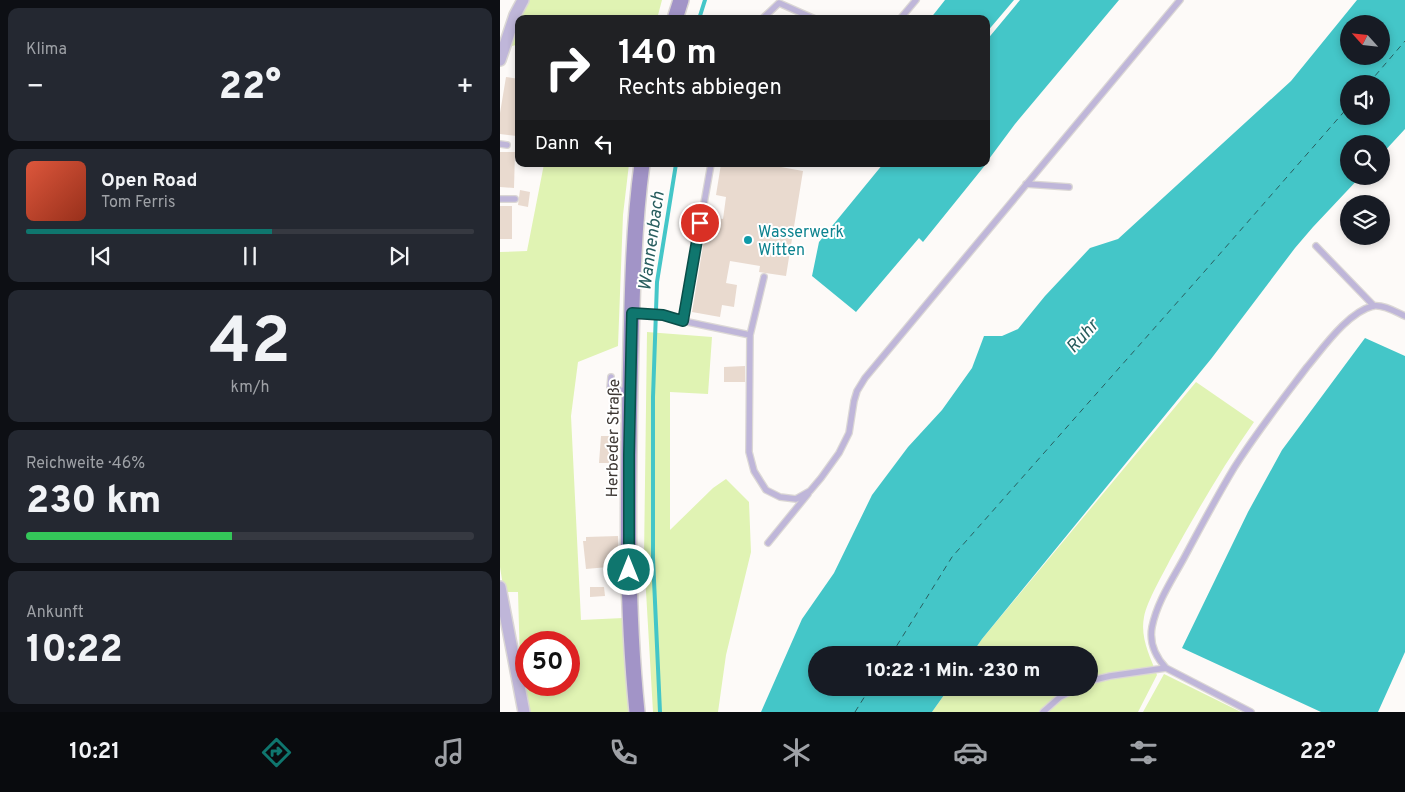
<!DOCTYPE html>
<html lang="de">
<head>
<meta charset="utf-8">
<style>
  body { margin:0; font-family:Overpass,sans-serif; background:#242831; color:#f1f3f6; height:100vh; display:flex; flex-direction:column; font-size:19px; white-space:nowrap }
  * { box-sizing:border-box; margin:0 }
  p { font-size:16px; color:#9ea1a6 }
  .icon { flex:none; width:28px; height:28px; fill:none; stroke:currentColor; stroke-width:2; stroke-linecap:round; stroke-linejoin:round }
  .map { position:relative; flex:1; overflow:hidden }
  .drawer { display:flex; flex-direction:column; gap:8px; padding:8px; background:#0d0f14; width:500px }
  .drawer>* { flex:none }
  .banner { position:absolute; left:15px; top:15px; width:475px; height:152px; border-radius:10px; box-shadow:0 2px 8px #0003; background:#202124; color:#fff; overflow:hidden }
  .needle { width:32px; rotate:297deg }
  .tools { position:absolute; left:840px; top:15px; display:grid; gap:10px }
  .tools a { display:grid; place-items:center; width:50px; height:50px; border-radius:50%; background:#171b24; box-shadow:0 2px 8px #0003; font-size:25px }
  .speed { position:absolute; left:15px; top:631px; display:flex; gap:10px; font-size:25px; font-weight:700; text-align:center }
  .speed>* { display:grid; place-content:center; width:65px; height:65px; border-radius:50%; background:#171b24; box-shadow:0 2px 8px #0003; line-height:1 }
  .speed .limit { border:8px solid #d22; background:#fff; color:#111 }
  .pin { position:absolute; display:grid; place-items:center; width:42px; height:42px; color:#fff; margin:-21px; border:2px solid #fff; border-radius:50%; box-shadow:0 1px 5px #0007 }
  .me { position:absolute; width:55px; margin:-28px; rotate:0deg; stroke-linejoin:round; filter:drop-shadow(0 0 4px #0008) }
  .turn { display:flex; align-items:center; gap:18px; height:105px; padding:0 20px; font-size:22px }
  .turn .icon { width:65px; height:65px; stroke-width:2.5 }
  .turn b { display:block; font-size:35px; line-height:42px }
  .then { display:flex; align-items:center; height:48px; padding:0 20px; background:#0003; gap:10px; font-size:19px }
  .big { font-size:38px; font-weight:800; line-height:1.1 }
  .drawer .widget { flex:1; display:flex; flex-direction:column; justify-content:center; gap:8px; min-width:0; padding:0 18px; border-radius:10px; background:#242831 }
  .drawer .dial { align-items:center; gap:0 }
  .dial b { font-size:65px; line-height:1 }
  .song { display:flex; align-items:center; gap:15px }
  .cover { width:60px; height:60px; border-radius:8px; background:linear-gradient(135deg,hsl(10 70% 55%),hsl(10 70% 35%)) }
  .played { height:5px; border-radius:2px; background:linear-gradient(90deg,#0f766e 55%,#363941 55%) }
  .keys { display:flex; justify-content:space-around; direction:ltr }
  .heat { display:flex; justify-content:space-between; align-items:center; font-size:28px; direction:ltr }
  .charge { height:8px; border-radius:4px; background:linear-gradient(90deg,#34c759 46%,#363941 0) }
  .trip { position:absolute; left:308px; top:646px; width:290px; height:50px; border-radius:25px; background:#171b24; box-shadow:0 2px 8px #0003; font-weight:800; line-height:50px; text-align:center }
  .tabs { display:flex; height:80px; justify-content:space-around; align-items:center; background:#090b0e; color:#9ea1a6 }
  .tabs .icon { width:35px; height:35px }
  .tabs .selected { color:#0f766e }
  .tabs b { font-size:22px; color:#f1f3f6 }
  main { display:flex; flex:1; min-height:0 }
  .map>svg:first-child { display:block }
  .green { fill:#e0f3b3; fill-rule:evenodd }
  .water { fill:#44c6c8; fill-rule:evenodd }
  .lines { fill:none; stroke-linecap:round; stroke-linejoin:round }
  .stream { stroke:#44c6c8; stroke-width:4 }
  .ferry { stroke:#295e5f; stroke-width:1; stroke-dasharray:6 5; stroke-linecap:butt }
  .building { fill:#e9dacf }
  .lane-casing { stroke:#dbd7d5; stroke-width:8 }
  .street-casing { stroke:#dbd7d5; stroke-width:14 }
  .secondary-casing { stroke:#dbd7d5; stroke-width:18 }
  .lane { stroke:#bfb6d9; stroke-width:5.5 }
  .street { stroke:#bfb6d9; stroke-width:11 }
  .secondary { stroke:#a294c7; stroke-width:15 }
  .route-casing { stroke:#0a4d48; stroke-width:12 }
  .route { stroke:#0f766e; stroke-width:9 }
  .culture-dot { fill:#0f9aa8; stroke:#fff; stroke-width:2 }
  .labels { text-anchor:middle; stroke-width:4; stroke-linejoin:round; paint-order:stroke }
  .culture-label { font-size:16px; fill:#0d838f; stroke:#fff; text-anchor:start }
  .street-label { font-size:16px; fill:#3e3834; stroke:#fff }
  .water-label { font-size:18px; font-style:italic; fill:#295e5f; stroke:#fff }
</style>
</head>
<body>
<main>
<section class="drawer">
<div class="widget"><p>Klima</p>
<div class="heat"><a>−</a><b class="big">22°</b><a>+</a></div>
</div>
<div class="widget">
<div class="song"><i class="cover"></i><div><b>Open Road</b><p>Tom Ferris</p></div></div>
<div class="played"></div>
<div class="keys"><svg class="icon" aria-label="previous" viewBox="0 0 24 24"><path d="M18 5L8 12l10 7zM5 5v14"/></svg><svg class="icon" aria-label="pause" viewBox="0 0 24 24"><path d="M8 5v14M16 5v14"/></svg><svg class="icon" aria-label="next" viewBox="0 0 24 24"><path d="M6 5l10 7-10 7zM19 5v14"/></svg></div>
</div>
<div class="widget dial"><b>42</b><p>km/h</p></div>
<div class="widget"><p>Reichweite · 46%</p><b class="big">230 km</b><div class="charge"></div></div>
<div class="widget"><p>Ankunft</p><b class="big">10:22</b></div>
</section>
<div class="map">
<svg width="905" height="712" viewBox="0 0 905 712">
  <rect width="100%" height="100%" fill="#fdfaf8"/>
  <path class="green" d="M28,0H162L157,19H19V44L9,47L17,17Z
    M44,164H129L123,215L118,346L78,362L71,416L81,620L123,618L130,712H30L20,663L18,592H4L0,567V252L27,251ZM26,642H69V685H26Z
    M147,332L212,337L208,394L170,392V530L213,488L226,479L249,502L251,552L226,655L218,712H153L144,557Z
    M696,382L754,422C723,466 697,511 671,558C663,574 647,601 644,617C640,638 650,656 657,675L638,712H432L449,688H589V655H471L482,639Z
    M664,674L741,712H643Z"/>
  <path class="water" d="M445,0H514L486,33V19H430Z
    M520,0H619L515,124L486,163V41Z
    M857,0H905V129L881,155V144H849V176H861L813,227L795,248L711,359L482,639L471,655H316V688H449L432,712H261L302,619L334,573L372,495L408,447L442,410L472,368L484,336H502L518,329L545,296L590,248L618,239L791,81ZM849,24H881V56H849ZM849,84H881V116H849Z
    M383,164H486L423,242L419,238L356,312L312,276L319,242Z
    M865,338L905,356V652L878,712H821L682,648L748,512L782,450Z"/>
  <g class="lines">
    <path class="stream" d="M199,19L205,0
      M160,712L153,558V397L157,282L176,164"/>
    <path class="ferry" d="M868,84L905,41
      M391,655L452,557L704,272L849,106
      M355,712L370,688"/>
  </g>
  <path class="building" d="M6,77L19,79V127L17,136L0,134V113Z
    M0,152H15L14,188L0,187Z
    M221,164H282L281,167L303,171L286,276L259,272L260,266L230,261L226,283L237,285L234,307L222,305L220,317L192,312L208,216L223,219L226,197L216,195Z
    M20,190L30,192L28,207L18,205Z
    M0,206H12V239H0Z
    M245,366V382H224V367Z
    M101,436H113V446H118V459H114V463H99Z
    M118,536L119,566L86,569L83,541H86V537Z
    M90,587H104L105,596L90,597Z"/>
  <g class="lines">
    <defs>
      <path id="lane" d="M262,19L279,3L315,19
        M400,19L416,0
        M0,144L7,145
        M526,184L569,187
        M0,199H15
        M816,246L874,306
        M132,313L163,315L183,321L250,335L249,452L254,471L266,490L280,497L296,499L310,491L321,478L339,453L349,433L354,401L357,391L365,378L680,0
        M183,321L211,164
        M250,335L264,277
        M111,377L110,389L128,391
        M268,543L308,494
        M589,681L610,676L666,668
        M543,712L560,697L577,688
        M751,712L666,668C655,656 649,643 652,627C657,602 672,580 684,558C700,528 716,498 734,468C756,433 782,400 807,367C823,348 848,312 873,306C883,304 896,312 905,316"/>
      <path id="street" d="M0,60L15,15L23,0
        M0,587L24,712"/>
      <path id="secondary" d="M175,19L181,0
        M137,712C126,604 128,495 130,387C132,313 132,237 142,164"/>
    </defs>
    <use href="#lane" class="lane-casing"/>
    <use href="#street" class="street-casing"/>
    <use href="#secondary" class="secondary-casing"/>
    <use href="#lane" class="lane"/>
    <use href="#street" class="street"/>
    <use href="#secondary" class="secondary"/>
  </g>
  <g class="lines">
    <defs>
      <path id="route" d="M129,570V455L132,313L163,315L183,321L200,223"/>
    </defs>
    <use href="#route" class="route-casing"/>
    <use href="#route" class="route"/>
  </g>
  <circle class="culture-dot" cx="248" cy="240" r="5"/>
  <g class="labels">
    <g class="culture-label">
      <text x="258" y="237">Wasserwerk<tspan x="258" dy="18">Witten</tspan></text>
    </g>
    <g class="street-label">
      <text transform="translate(112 438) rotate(-89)" y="6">Herbeder Straße</text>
    </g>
    <g class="water-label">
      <text transform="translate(151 241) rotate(-82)" y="6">Wannenbach</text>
      <text transform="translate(582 336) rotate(-48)" y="6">Ruhr</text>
    </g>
  </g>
</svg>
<div class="tools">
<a><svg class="needle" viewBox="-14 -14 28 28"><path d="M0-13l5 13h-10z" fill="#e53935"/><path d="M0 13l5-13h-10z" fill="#9ea1a6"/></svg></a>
<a><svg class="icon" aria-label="sound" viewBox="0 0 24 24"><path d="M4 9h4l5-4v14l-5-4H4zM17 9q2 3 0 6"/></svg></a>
<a><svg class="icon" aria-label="search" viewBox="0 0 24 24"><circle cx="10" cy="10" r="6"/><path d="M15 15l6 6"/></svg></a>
<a><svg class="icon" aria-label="layers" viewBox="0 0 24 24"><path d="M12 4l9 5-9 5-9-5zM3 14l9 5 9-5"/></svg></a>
</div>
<div class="speed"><div class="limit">50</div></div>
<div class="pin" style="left:200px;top:223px;background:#d93025"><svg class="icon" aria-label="arrive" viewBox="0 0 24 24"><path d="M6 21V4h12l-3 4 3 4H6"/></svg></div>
<svg class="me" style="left:129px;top:570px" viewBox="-20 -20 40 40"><circle r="17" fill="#0f766e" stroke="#fff" stroke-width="3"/><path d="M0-11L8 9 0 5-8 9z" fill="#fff"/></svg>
<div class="trip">10:22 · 1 Min. · 230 m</div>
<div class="banner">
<div class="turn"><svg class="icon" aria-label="right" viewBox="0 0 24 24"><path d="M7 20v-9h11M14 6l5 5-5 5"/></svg><div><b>140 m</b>Rechts abbiegen</div></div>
<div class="then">Dann<svg class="icon" aria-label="left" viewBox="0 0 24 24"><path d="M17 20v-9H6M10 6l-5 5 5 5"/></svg></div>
</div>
</div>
</main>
<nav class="tabs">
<b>10:21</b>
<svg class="icon selected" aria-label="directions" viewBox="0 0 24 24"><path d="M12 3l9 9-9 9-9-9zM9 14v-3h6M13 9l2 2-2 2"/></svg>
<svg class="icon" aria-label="music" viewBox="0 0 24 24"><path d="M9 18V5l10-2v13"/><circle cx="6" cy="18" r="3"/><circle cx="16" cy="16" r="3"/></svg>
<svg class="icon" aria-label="phone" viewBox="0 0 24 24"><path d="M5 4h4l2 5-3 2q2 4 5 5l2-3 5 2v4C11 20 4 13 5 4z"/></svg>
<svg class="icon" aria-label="climate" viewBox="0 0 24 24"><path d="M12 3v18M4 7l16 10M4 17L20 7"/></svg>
<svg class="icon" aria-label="car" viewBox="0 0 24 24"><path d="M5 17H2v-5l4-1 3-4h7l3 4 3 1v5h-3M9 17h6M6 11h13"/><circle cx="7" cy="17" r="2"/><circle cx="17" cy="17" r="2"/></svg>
<svg class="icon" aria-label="filters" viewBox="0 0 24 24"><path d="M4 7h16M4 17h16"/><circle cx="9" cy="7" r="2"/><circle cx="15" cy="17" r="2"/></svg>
<b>22°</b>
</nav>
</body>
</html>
